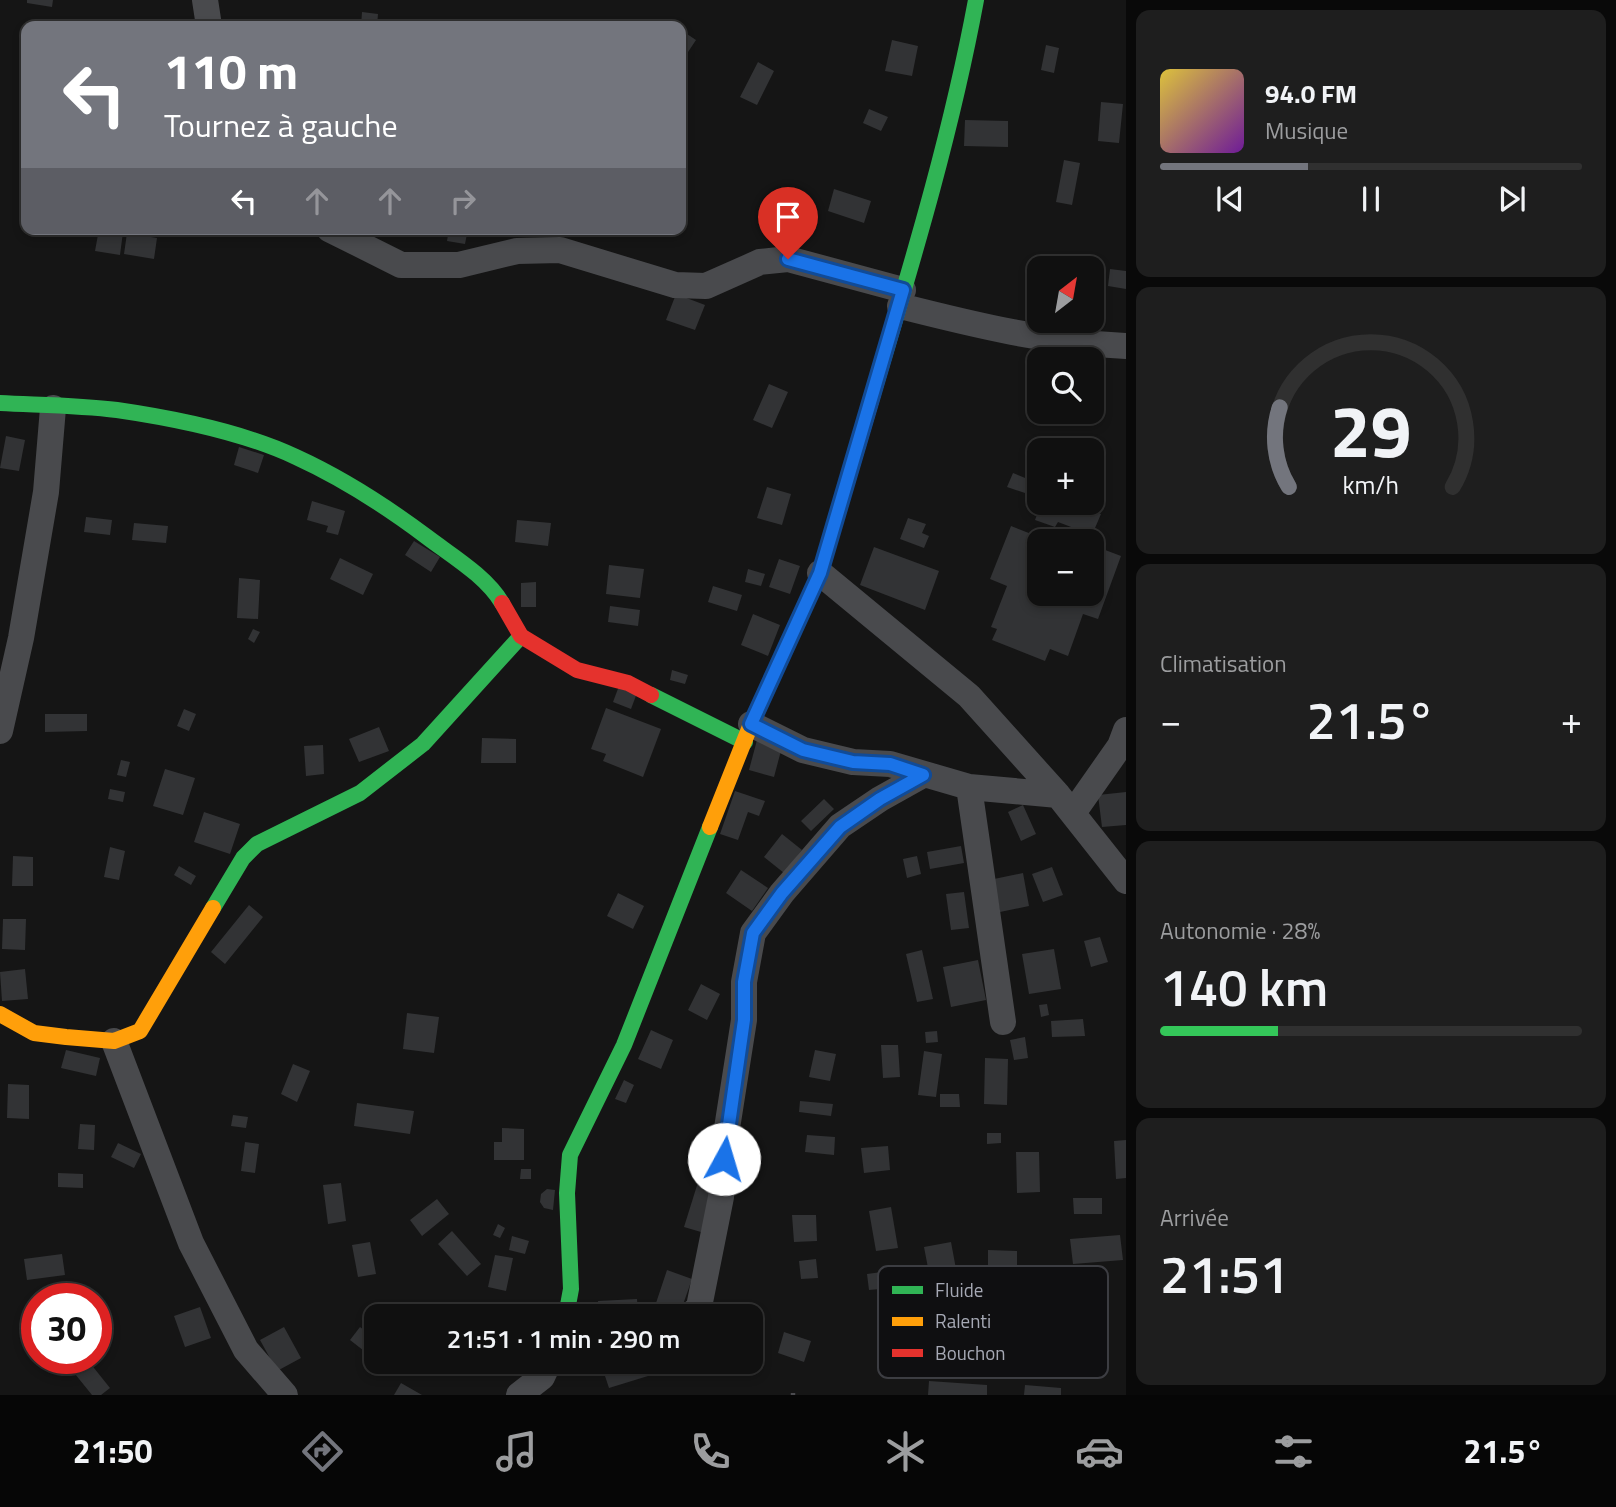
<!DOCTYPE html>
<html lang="fr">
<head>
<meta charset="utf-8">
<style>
  body { margin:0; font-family:"Titillium Web",sans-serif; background:#1e1e1e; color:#f1f3f6; height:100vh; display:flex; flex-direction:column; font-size:26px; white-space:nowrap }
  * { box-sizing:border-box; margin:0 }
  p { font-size:23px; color:#9c9d9f }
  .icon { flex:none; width:38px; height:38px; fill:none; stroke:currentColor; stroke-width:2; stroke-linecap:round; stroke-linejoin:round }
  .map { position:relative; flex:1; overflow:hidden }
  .details { display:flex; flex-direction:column; gap:10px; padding:10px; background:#090909; width:490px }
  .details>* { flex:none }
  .guide { position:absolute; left:21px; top:21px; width:665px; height:214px; border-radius:14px; box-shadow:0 4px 10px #0003,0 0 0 2px #303030; background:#73757d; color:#fff; overflow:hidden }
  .needle { width:46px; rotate:31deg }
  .buttons { position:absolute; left:1027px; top:256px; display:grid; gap:14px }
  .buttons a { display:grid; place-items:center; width:77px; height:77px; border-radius:14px; background:#101010; box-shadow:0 4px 10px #0003,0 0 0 2px #303030; font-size:35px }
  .speed { position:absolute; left:21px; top:1283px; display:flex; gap:14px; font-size:35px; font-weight:700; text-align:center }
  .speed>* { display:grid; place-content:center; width:91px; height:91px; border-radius:50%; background:#101010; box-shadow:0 4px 10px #0003,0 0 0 2px #303030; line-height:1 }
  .speed .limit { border:10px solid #d22; background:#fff; color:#111 }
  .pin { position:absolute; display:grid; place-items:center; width:60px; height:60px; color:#fff; margin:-72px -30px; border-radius:50% 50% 50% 0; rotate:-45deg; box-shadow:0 0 7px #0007 }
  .pin .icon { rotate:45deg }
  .me { position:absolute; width:77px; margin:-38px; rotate:6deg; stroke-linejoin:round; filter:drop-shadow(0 0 5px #0008) }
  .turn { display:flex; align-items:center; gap:24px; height:147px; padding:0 28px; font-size:32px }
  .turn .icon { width:91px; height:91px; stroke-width:2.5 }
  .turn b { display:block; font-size:49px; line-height:60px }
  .lanes { display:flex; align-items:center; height:66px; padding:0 28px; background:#0003; justify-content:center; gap:35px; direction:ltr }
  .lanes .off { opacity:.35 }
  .big { font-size:52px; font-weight:600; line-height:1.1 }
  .details .tile { flex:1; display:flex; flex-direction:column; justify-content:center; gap:10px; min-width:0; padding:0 24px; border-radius:14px; background:#1e1e1e }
  .details .dial { align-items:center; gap:0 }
  .dial svg { height:182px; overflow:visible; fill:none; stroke:#303030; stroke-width:7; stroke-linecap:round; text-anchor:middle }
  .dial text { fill:#f1f3f6; stroke:none }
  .song { display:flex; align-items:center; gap:21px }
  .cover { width:84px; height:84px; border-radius:10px; background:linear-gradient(135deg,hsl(50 70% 55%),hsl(280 70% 35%)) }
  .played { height:7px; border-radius:4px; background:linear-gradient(90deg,#73757d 35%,#303030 35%) }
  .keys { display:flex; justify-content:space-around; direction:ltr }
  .heat { display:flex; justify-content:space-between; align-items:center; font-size:38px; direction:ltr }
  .charge { height:10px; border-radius:5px; background:linear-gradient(90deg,#34c759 28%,#303030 0) }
  .trip { position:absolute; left:364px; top:1304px; width:399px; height:70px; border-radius:14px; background:#101010; box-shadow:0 4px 10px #0003,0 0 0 2px #303030; font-weight:600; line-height:70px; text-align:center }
  .tab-bar { display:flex; height:112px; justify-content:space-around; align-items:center; background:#060606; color:#9c9d9f }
  .tab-bar .icon { width:49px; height:49px }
  .tab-bar .on { color:#73757d }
  .tab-bar b { font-size:32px; color:#f1f3f6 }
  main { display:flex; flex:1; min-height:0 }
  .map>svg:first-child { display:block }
  .building { fill:#323335 }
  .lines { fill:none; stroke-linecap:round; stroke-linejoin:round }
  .path { stroke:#4b4b4f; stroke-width:4.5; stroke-dasharray:3.5 5; stroke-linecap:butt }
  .street { stroke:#494a4d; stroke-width:26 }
  .fast { stroke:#30b455; stroke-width:16 }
  .slow { stroke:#ff9f0a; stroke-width:16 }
  .jam { stroke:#e5322d; stroke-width:16 }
  .route-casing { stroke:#114b97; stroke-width:18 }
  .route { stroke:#1a73e8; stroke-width:12 }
  .key { fill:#0f0f11; stroke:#3c3d42; stroke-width:2 }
  .key-label { font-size:19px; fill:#a6a9b5 }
</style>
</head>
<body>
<main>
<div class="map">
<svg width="1126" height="1395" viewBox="0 0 1126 1395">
  <rect width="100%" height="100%" fill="#151515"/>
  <path class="building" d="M27,0H53L52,7L27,3Z
    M362,12L378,14L377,26H361Z
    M681,30L696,40L686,55L681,52Z
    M892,40L918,46L912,76L885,71Z
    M1046,45L1059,48L1054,73L1041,70Z
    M758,62L774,71L757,105L740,97Z
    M1101,102L1123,104L1119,143L1098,141Z
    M869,109L888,117L881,131L863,123Z
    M965,120L1008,121V147L964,146Z
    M1064,160L1080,163L1072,205L1056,202Z
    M834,189L871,201L864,223L828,211Z
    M99,229L123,232L120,255L95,251Z
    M449,229H468L465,244L447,241Z
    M633,229H666L665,237L633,234Z
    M127,233L157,238L154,259L124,254Z
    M1039,267H1040V312L1025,308Z
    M1110,269L1126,271V289L1108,286Z
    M676,294L705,305L695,330L666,320Z
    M769,384L788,392L772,428L753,420Z
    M1092,386L1098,387L1097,403L1092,402Z
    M6,436L25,440L19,471L0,468Z
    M239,447L264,455L258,473L234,465Z
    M1013,473L1030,480L1025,493L1007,487Z
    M767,487L791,494L782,525L757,518Z
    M312,501L345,511L338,535L326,532L328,526L307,520Z
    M1042,502L1053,506L1054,502H1071L1101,514L1092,535L1058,522L1055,527L1035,520Z
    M86,517L112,520L110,535L84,532Z
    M908,518L926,524L922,533L929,536L924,548L900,539Z
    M517,520L551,523L548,546L515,542Z
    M134,523L168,526L166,543L132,540Z
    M1011,526L1049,541H1040V593H1092V545L1121,556L1098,619L1083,614L1068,656L1050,649L1045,661L992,640L997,629L991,627L1007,586L990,579Z
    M414,541L440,557L431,572L405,555Z
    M874,547L939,571L925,610L860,585Z
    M340,558L373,574L363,595L330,579Z
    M779,559L800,566L790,594L769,587Z
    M609,565L644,569L640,598L606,594Z
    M748,569L765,574L761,586L745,582Z
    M239,578L260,580L258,619L237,618Z
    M536,582V607H521V583Z
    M713,586L742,595L737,611L708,602Z
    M610,606L640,610L638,626L608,622Z
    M753,614L780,625L768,656L741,645Z
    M253,629L260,632L254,643L248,639Z
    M672,670L688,675L685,684L670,680Z
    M619,686L637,693L631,709L613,702Z
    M606,708L661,729L643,777L603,761L606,754L591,749Z
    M184,709L196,714L189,731L177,726Z
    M45,714H87V731L45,732Z
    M379,727L389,751L359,762L349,739Z
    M482,738L516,739V763H481Z
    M757,740L782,747L774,777L749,770Z
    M323,745L324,774L306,776L304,746Z
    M121,760L130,762L126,777L117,775Z
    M165,769L195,778L183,815L153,806Z
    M110,789L125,792L123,802L108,799Z
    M735,791L765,801L759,816L748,812L738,840L720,834Z
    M1126,792V825L1102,827L1098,795Z
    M824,799L834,809L811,831L801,821Z
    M1023,805L1036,834L1021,841L1008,812Z
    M204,812L240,824L230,854L194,842Z
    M782,834L802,850L784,873L764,857Z
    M961,846L964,863L930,869L927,852Z
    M110,847L125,851L119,880L104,877Z
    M13,856L33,857V886H12Z
    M917,856L921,874L907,878L903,859Z
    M179,866L196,876L191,885L174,875Z
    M1052,867L1063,895L1043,902L1032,874Z
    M741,870L768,888L752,911L726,893Z
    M1023,873L1029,906L1000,912L994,879Z
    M964,892L969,928L951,930L946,894Z
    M618,893L644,906L633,929L607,916Z
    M249,905L263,917L225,964L211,952Z
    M3,919H26L25,950L2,949Z
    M1100,937L1108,962L1091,967L1084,941Z
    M1054,949L1061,989L1029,994L1022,954Z
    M922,950L933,999L917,1002L906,954Z
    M978,960L986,1000L951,1007L943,967Z
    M25,969L28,999L2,1001L0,972Z
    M701,984L720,994L707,1020L688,1010Z
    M1047,1004L1049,1015L1041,1017L1039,1005Z
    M407,1013L439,1017L434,1053L403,1049Z
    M1083,1019L1085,1036L1052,1037L1051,1021Z
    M651,1030L673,1040L661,1069L638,1059Z
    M937,1031L938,1042L926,1043L925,1032Z
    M1025,1037L1028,1058L1014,1060L1010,1040Z
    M881,1045H898L900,1077L883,1078Z
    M66,1050L100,1058L96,1076L61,1068Z
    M815,1050L836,1054L830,1081L809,1077Z
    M924,1051L942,1054L936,1097L918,1095Z
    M985,1058L1008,1059L1007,1105L984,1104Z
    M293,1064L310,1071L297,1102L281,1094Z
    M624,1080L634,1085L626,1103L615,1099Z
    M8,1084L29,1085V1119L7,1118Z
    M940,1094H959L960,1107H940Z
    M800,1101L833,1104L831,1116L799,1112Z
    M357,1103L414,1111L410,1134L354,1126Z
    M233,1115L248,1117L246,1128L231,1126Z
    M80,1124L95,1125L94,1150L78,1149Z
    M502,1128L524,1129V1160H494V1142H502Z
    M987,1133H1001V1143L987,1144Z
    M807,1135L835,1137L834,1155L805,1152Z
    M1126,1140V1178L1116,1179L1114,1141Z
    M245,1142L259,1144L255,1173L241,1171Z
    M118,1143L141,1154L134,1168L111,1157Z
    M888,1146L890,1170L864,1173L861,1148Z
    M1016,1152H1039L1040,1192L1017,1193Z
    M521,1169H531V1179H520Z
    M58,1173L83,1174V1188L58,1187Z
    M699,1179L716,1184L701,1232L684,1227Z
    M341,1183L346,1221L328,1224L323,1185Z
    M547,1189L555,1190L553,1210L544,1208L540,1202L541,1194Z
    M1073,1198H1102V1214H1074Z
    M437,1199L449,1214L422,1236L410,1220Z
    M891,1207L898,1248L876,1251L869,1211Z
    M792,1215H816L817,1241L794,1242Z
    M498,1224L505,1228L500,1238L493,1235Z
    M452,1231L481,1264L467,1276L438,1244Z
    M1120,1235L1123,1260L1073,1264L1070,1239Z
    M512,1236L529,1241L525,1254L509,1250Z
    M370,1242L376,1274L358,1277L352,1245Z
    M951,1242L956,1269L929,1273L924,1247Z
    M988,1250L1017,1251V1267L988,1266Z
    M62,1254L65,1275L27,1280L24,1259Z
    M495,1255L513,1258L506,1291L488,1287Z
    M816,1259L818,1278L801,1279L799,1261Z
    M667,1270L692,1279L679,1316L654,1309Z
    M889,1271L891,1288L869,1290L867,1274Z
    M637,1299L638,1315L599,1316L598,1301Z
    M200,1307L211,1338L185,1347L174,1316Z
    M284,1327L301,1358L277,1371L260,1340Z
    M360,1327L376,1339L368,1354L350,1340Z
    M784,1332L811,1341L804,1362L778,1353Z
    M74,1358H86L110,1388L101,1395H92L67,1364Z
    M643,1362L648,1376L609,1388L604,1373Z
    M929,1381L987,1385V1395H928Z
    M401,1383L422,1395H394Z
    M1025,1385L1061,1388V1395H1024Z"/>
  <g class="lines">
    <path class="path" d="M793,1395V1393"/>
    <path class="street" d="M205,0L209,26
      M329,229L401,265H459L517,251L560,250L675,285L706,286L760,262L788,259L903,290
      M900,306C975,325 1049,343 1126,346
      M820,573L969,696L1058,795L1126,881
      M751,724L803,750L853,762L890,764L969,787L1058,795
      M0,731L21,638L46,492L53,408
      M969,787L1003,1022
      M1073,813L1120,746L1126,730
      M114,1041L191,1243L246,1350L285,1395
      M690,1316L699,1307L721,1197L725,1141L744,1020V982L753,933L782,893L840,826L880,799L923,775
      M519,1395L542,1377L549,1362"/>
    <path class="fast" d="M873,394C912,263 951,135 976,0
      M0,403C38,405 78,405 117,410C172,418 245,433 296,457C342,478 387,507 427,537C452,556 486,576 502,603
      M651,695L745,742
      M213,908L243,858L257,844L360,793L423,744L521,636
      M566,1316L571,1289L567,1193L570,1155L624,1045L710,827"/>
    <path class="slow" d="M710,827L751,724L820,573L873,394
      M0,1014L34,1033L66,1037L114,1041L140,1031L213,908"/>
    <path class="jam" d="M502,603L521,636L577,670L628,683L651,695"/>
  </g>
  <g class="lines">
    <defs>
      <path id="route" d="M724,1159L744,1020V982L753,933L782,893L840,827L880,799L923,775L890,764L853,762L803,750L751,724L820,573L903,290L788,259"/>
    </defs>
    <use href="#route" class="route-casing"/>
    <use href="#route" class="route"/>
  </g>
  <rect x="878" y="1266" width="230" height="112" rx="10" class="key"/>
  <rect x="892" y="1286" width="31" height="8" fill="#30b455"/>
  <rect x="892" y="1317" width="31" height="9" fill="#ff9f0a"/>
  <rect x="892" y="1349" width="31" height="8" fill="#e5322d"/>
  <g class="key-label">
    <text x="935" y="1297">Fluide</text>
    <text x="935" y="1328">Ralenti</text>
    <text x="935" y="1360">Bouchon</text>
  </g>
</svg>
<div class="buttons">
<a><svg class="needle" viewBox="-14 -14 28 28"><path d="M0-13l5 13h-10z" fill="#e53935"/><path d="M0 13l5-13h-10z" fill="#9c9d9f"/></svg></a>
<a><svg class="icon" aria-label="search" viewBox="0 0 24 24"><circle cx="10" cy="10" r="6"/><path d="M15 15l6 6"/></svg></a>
<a>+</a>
<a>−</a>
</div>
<div class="speed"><div class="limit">30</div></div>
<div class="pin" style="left:788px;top:259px;background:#d93025"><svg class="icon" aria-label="arrive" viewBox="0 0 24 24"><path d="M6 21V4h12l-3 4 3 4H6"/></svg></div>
<svg class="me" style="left:724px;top:1159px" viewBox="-20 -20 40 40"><circle r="19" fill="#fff"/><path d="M0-13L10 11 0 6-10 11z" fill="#1a73e8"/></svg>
<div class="trip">21:51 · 1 min · 290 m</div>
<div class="guide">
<div class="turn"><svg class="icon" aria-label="left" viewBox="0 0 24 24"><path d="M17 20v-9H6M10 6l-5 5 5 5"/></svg><div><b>110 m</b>Tournez à gauche</div></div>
<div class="lanes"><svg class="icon" aria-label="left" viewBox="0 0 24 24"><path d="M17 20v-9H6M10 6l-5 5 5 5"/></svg><svg class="icon off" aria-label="ahead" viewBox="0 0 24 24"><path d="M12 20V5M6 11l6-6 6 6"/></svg><svg class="icon off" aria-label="ahead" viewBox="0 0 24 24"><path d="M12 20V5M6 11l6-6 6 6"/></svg><svg class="icon off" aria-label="right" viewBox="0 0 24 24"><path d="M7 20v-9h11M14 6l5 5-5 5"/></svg></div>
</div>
</div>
<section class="details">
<div class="tile">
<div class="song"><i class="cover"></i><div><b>94.0 FM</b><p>Musique</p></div></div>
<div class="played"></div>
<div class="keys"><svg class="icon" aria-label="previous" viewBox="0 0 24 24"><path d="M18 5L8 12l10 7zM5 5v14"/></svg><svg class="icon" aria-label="pause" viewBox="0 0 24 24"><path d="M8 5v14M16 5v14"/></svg><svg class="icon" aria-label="next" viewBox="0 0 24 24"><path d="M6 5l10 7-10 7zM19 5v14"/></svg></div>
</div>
<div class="tile dial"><svg viewBox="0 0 100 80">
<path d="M14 69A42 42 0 1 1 86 69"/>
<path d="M14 69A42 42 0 0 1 10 34" stroke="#73757d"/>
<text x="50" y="56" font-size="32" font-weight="700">29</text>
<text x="50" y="72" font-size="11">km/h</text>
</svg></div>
<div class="tile"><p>Climatisation</p>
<div class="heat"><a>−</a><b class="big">21.5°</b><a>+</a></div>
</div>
<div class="tile"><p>Autonomie · 28%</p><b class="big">140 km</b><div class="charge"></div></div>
<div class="tile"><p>Arrivée</p><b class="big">21:51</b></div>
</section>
</main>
<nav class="tab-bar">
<b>21:50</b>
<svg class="icon on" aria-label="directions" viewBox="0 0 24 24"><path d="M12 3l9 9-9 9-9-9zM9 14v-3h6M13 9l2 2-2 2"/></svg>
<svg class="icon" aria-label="music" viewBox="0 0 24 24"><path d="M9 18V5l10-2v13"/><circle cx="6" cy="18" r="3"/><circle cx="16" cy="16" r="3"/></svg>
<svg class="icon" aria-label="phone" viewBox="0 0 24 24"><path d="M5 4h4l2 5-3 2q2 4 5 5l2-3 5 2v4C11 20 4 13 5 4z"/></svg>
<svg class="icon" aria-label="climate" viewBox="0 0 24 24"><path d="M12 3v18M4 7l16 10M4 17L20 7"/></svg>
<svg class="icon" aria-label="car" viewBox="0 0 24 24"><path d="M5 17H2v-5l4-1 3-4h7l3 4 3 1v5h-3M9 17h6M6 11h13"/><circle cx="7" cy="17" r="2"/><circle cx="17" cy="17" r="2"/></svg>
<svg class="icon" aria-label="filters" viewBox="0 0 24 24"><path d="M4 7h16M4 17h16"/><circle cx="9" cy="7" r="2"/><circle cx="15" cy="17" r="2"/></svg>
<b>21.5°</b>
</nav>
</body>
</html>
